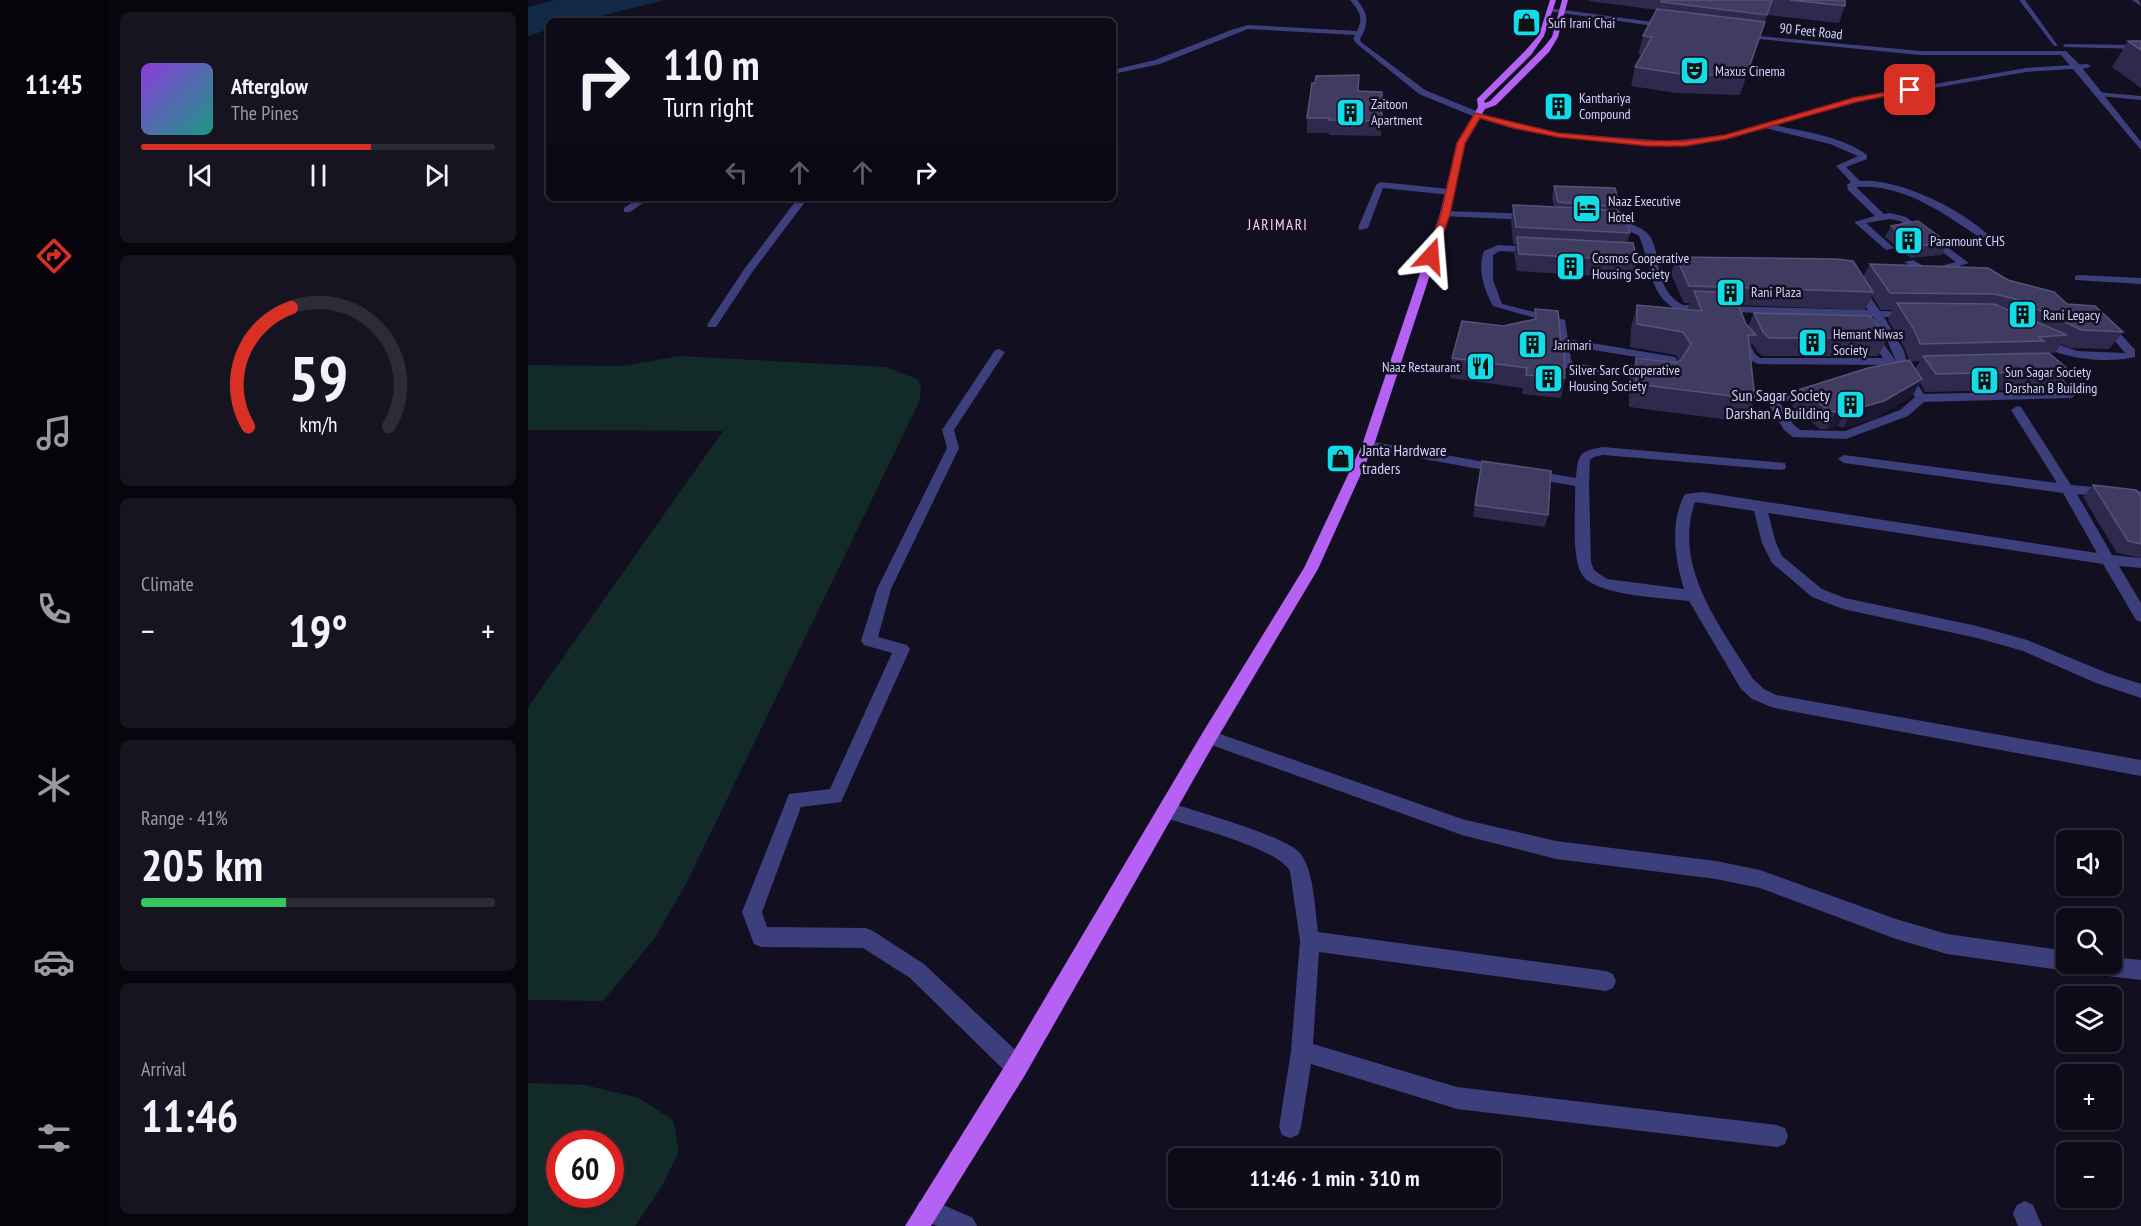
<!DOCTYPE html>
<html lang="en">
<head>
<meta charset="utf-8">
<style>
  body { margin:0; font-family:"PT Sans Narrow",sans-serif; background:#161421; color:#f1f3f6; height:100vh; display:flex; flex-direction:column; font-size:22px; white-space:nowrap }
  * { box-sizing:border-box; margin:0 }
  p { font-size:20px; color:#9a9ba2 }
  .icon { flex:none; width:33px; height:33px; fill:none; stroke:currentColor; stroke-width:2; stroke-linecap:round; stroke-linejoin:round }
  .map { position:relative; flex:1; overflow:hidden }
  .side { display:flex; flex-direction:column; gap:12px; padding:12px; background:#07060d; width:420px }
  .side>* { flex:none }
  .banner { position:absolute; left:18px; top:18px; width:570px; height:183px; border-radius:9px; box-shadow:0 2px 4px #0004,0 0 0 2px #2d2b37; background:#0d0b18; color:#f1f3f6; overflow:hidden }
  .tools { position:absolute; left:1528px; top:830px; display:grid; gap:12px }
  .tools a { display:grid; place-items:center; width:66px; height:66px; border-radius:9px; background:#0d0b18; box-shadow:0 2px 4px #0004,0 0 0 2px #2d2b37; font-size:30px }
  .speed { position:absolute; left:18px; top:1130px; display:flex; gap:12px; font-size:30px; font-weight:700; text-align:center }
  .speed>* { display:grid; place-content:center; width:78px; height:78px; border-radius:50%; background:#0d0b18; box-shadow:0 2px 4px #0004,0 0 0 2px #2d2b37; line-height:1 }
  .speed .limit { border:9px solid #d22; background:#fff; color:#111 }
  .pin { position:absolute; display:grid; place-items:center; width:51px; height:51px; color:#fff; margin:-26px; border-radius:12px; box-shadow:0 3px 9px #0006 }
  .me { position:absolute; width:66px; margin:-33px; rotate:19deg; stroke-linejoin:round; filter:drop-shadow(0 0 4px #0008) }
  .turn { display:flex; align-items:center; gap:21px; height:126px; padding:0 18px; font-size:27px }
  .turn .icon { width:78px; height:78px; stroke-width:2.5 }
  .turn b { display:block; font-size:42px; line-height:51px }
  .lanes { display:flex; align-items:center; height:57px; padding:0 18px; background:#0003; justify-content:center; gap:30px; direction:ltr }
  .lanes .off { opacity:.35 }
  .big { font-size:45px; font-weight:700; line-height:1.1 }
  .side .card { flex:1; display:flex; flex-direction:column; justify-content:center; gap:9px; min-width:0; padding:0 21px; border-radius:9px; background:#161421 }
  .side .dial { align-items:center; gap:0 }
  .dial svg { height:156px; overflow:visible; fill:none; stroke:#2d2b37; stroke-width:7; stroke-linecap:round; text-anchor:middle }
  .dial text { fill:#f1f3f6; stroke:none }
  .song { display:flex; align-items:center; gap:18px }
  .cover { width:72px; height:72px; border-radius:9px; background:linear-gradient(135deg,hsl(270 70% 55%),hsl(170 70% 35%)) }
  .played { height:6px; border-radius:3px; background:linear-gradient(90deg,#d93025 65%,#2d2b37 65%) }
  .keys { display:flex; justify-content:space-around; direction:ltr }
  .heat { display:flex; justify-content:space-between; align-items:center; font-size:33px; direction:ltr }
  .charge { height:9px; border-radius:4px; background:linear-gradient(90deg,#34c759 41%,#2d2b37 0) }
  .trip { position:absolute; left:640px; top:1148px; width:333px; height:60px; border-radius:9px; background:#0d0b18; box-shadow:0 2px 4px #0004,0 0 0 2px #2d2b37; font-weight:700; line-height:60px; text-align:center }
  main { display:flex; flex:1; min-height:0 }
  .dock { display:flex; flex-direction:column; width:108px; justify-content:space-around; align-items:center; background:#05040a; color:#9a9ba2 }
  .dock .icon { width:42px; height:42px }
  .dock .selected { color:#d93025 }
  .dock b { font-size:27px; color:#f1f3f6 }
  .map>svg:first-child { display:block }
  .green { fill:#122a28; fill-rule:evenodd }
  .water { fill:#122946 }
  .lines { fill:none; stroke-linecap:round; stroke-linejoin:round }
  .minor { fill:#3d3e7c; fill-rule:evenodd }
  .tertiary { fill:#3d3e7c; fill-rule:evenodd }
  .primary { fill:#b561f3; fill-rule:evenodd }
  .wall { fill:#2e294d; fill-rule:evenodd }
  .shaded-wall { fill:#1b1733 }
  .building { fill:#403b60; stroke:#575278; stroke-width:1.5 }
  .route { fill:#d93025; stroke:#8d1f18; stroke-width:1.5 }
  .labels { text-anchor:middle; stroke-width:5; stroke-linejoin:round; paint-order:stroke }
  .far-poi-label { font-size:14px; fill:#d4d1fc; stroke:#110f20; text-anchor:start }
  .far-street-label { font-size:14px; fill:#d4d1fc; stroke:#110f20 }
  .far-neighbourhood-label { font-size:15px; letter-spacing:1.5px; fill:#fcd3ef; stroke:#110f20 }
  .poi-label { font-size:16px; fill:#d4d1fc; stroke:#110f20; text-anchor:end }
</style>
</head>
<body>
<main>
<nav class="dock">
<b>11:45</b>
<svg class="icon selected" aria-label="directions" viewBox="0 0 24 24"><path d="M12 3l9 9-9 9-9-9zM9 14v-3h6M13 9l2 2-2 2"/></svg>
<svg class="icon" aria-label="music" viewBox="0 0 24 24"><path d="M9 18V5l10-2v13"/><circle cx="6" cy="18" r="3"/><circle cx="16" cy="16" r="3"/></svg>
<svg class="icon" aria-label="phone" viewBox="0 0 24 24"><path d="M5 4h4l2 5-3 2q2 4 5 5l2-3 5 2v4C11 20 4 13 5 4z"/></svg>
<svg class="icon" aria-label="climate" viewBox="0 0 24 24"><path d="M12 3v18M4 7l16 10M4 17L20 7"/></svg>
<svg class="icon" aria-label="car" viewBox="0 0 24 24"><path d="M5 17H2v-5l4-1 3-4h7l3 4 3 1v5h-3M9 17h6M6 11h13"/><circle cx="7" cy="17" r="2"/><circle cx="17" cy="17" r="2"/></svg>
<svg class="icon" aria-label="filters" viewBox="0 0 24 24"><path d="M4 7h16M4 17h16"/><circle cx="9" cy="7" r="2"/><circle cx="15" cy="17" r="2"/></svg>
</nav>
<section class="side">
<div class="card">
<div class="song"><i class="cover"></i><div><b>Afterglow</b><p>The Pines</p></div></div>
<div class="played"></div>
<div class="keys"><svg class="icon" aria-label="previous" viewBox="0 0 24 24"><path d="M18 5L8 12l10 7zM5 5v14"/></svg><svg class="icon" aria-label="pause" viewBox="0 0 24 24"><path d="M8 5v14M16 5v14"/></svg><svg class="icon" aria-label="next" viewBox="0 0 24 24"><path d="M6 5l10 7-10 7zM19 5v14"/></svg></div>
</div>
<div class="card dial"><svg viewBox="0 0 100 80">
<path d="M14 69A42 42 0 1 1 86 69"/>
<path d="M14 69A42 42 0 0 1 36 8" stroke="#d93025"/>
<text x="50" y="56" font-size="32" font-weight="700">59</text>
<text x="50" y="72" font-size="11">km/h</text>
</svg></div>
<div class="card"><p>Climate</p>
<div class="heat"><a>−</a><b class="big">19°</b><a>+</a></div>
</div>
<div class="card"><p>Range · 41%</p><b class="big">205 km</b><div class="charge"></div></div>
<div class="card"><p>Arrival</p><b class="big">11:46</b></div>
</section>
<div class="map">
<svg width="1613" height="1226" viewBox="0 0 1613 1226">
  <rect width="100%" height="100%" fill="#110f20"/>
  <path class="green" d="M152,356L358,367L389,379L393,387L392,400L158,884L126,939L75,1001L0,1000V707L195,431L0,430V365L95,366Z
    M0,1083L57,1085L111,1098L145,1120L151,1151L134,1186L107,1226H0ZM32,1143H82V1194H32Z"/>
  <path class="water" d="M27,0H137L52,21H21V29L0,36V7Z"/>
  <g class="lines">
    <path class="minor" d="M822,0H829C841,14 841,24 832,39L833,42L897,90L953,113L989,125L1030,133L1141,141L1197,135L1327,98L1498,68L1559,64L1563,66L1559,68L1498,72L1365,95L1328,102L1247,125C1277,132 1314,136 1339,155V159L1318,167L1332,181C1370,178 1434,209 1461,236L1453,238C1415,213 1375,183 1328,187L1356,214L1362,213L1378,217L1441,263L1400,275L1376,262L1385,260L1401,269L1428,262L1372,221L1362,219L1338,223L1366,248L1358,250L1326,222L1347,216L1320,190L1319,185L1323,182L1308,166L1330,156L1302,144L1237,128L1198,139L1141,147L1030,137L987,129L947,117L891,94L829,44L825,39L827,35L720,29L632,64L585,74V70L627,60L703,30L720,25L829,31C836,17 831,11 822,0Z
      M1491,0H1497L1530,46H1526Z
      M1604,0H1611L1613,6Z
      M1568,92L1613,96V100L1571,96H1568Z
      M852,182L922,189L927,192L922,195L855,188L840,228L832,230L830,228L848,185Z
      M111,198H122L102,212H96V208Z
      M270,198H280L225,271L188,327H180L179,325L217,268Z
      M917,211L1004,214L1009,217L1004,220L914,216V212Z
      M1082,219C1094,221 1108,224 1118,232C1136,247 1122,288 1155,305L1340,310L1324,286L1329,283L1333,284L1352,311L1384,312L1389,315L1384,318L1356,317L1376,351L1381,371L1396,394L1533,391L1513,369L1519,366L1523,367L1549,394L1543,398L1396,402L1380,416L1318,439L1265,437L1256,430L1240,403L1243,396L1291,384L1295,385V391L1252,403L1265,424L1272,430L1317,431L1372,410L1387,397L1369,371L1368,362L1363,365L1230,364L1218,358L1209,340L1211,338H1219L1227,354L1232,358H1355L1337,334L1343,331L1347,332L1368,361L1359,340L1345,317L1149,310C1120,295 1123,263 1111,236L1092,226L1079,224V220Z
      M970,245L1007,247L1012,250L1007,253L972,251L965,255V280L974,304L1037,320L1040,339L1147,357L1153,366L1143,382L1038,368L1031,361L1028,324L965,306C956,289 949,269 956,251ZM1041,346L1139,362L1141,366L1135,376L1046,363L1043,360Z
      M1551,275L1613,278V284L1547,280V276Z
      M1577,320L1581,321L1607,350V357C1581,364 1528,359 1507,341L1513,338L1549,351L1597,353L1572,323Z
      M471,349L477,352L426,430L431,448L363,589L350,637L379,645L382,649L313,802L273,807L234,912L239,927L338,928L345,931L396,964L497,1059L500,1067L497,1075L489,1078L481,1075L382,978L335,948L233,947L226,944L214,912L261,794L302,789L364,653L336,645L333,641L349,589L419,448L414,430L467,350Z
      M1489,406L1493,407L1543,485L1613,491V501L1549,494L1584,555L1613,558V568L1591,566L1613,603V622L1608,620L1575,564L1240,513L1248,543L1254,556L1294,589L1317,598L1449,626L1499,640L1579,673L1613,684V698L1568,683L1495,651L1449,638L1315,609L1284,597L1244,563L1234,543L1226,511L1167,502C1144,567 1193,627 1225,679L1236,689L1248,695L1613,760V776L1246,708L1224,699L1213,689L1161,601C1138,598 1064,596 1053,573C1043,553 1048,510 1047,486L1002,478L995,474L1002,470L1048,478C1050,454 1051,451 1075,447L1257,463L1258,466L1257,469L1252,470L1075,455L1066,457L1062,460L1061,483L1063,562L1066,570L1079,579L1156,589C1147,559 1141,523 1157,494L1175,492L1569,553L1535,493L1316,463L1310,459L1316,455L1529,483L1483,410Z
      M840,441L973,465L979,469L973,473L836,448L834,445Z
      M681,730L934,819L1028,841L1188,861L1232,870L1368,919L1419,934L1539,951V963H1584V957L1613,960V980L1554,973L1546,968L1539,971L1419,954L1368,939L1232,888L1188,879L1028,859L934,835L675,742L673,737L675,732Z
      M639,802C664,810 758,836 772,853C786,870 787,910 790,932L1078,971L1085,974L1088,981L1085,988L1078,991L791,952L785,1044L929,1087L1249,1125L1257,1128L1260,1136L1257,1144L1249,1147L929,1109L783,1064L773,1127L770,1135L762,1138L754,1135L751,1127L763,1051L772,941L762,871C748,847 662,827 633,816L630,810L633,804Z
      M399,1198L445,1218L449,1226H409L391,1218L387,1210L391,1202Z
      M1497,1201L1505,1205L1514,1226H1490L1485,1213L1489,1205Z"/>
    <path class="tertiary" d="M1021,8L1140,24L1143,26L1140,28L1019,11Z
      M1209,34L1392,51H1538L1552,65L1613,142V150L1533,55H1392L1211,37Z
      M1537,44L1613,45V49L1535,47Z"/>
    <path class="primary" d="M1022,0H1028L1016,36L1003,55L956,101L957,103L962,101L1015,48L1024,37L1034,0H1040L1030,37L1021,52L968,105L957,109L937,143L922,214L846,445L790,569L687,742L497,1075L403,1226H377L481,1059L675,732L776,568L834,445L912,214L929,143L950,107L949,99L997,51L1011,35Z"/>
  </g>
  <path class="wall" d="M1061,0H1317V6L1311,23L1239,15L1212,95L1148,93L1103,86L1107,67L1114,55L1110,54L1115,36L1129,10L1061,1Z
    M1600,41H1613V88L1584,67Z
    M831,91L854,121L853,136L801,135V133H779V118Z
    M1026,186L1092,207L1091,212L1102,233L1099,243L1109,261L1105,278L989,271L986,254L988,244H985L983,221L985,205L1026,207L1024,197Z
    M1363,226L1420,243L1414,255L1383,258L1357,237Z
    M1148,257L1335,277L1342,264L1480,280L1539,304L1595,332L1581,349L1542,348L1533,344L1527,353H1521L1542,371L1529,389L1397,392L1392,383L1384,396L1346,419L1315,428L1310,426L1299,429H1292L1264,406L1273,389L1381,360L1377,349L1360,320L1365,310H1353L1344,296L1337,310L1210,305L1218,324L1220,327L1226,313L1360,338L1350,356H1234L1228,350L1224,343L1222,350L1227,399L1217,422L1101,407V380L1108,358L1148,363L1151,361L1148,355L1102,347L1103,328L1109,305L1159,310L1162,303H1156L1143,274ZM1392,361L1387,369L1382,362Z
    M1007,309L1033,342L1037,378L1033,398L994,394L995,388L922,378L924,358L975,326L1005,320Z
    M954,461L1020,515L1017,527L945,517Z
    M1565,485L1613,497V558L1589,553L1555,497Z"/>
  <path class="shaded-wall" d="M1394,379L1384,396L1346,419L1315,428L1324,410Z
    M1319,408L1310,426L1299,429L1308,412Z"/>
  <path class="building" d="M1134,0H1244L1239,15L1133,2Z
    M1262,0H1317V6Z
    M1129,9L1237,22L1218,76L1153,74L1107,67L1124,37L1115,36Z
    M1600,41H1613V50Z
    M831,75L830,91L854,92V121L801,120V118H779L784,83H787L788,76Z
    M1026,186L1087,188L1092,207L1030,202Z
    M985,205L1071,209L1096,213L1102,233L988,227Z
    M1390,221L1420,243L1389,246L1363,226Z
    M989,237L1105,243L1109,261L991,254Z
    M1148,257L1308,259L1325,261L1345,292L1161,286Z
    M1342,264L1460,268L1480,280L1526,292L1539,304L1567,306L1595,332L1554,330L1487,299L1467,294L1362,293Z
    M1166,291L1205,293L1218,324L1228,335H1220L1227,399L1108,384V358L1148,363L1153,360L1163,344L1155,332L1109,324V305L1174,311Z
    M1369,303L1466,304L1539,335L1511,337L1516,341L1392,344L1387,331Z
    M1007,309L1030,311L1033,342L1036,345L1037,378L998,375L999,368L924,358L934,321L975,326L1008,319Z
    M1226,313L1342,316L1360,338H1241L1235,332Z
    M1521,353L1542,371L1408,374L1395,356Z
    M1381,360L1394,379L1356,401L1324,410L1319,408L1308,412L1301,411L1273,389L1340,368Z
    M954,461L1023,471L1020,515L947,505Z
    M1565,485L1608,490L1613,497V544L1600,541Z"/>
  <path class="route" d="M1382,88L1384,91L1328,102L1198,139L1157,146H1120L1030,137L985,128L952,118L937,143L922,214L908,256L903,258L899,256L913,214L929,143L947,113L1030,133L1120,141H1157L1197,135L1325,98Z"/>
  <defs>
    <symbol id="shop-square" viewBox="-11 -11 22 22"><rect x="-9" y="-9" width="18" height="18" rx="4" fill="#12dde7" stroke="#110f20"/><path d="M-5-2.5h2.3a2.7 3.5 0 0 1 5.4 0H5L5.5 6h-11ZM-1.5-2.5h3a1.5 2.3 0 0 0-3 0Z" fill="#111"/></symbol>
    <symbol id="theatre-square" viewBox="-11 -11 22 22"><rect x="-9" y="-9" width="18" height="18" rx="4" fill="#12dde7" stroke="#110f20"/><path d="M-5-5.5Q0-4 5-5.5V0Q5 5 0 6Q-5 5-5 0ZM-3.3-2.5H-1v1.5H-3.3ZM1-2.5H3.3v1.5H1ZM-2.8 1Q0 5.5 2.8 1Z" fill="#111"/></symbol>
    <symbol id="building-square" viewBox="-11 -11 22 22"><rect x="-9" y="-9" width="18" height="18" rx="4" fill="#12dde7" stroke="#110f20"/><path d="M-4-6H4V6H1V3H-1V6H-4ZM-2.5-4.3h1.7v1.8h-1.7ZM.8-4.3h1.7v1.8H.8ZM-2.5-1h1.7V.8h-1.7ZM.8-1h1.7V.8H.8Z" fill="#111"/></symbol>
    <symbol id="hotel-square" viewBox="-11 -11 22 22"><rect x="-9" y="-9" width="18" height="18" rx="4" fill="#12dde7" stroke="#110f20"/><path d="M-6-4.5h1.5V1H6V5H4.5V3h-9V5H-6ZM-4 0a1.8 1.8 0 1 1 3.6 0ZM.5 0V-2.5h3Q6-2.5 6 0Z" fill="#111"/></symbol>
    <symbol id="restaurant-square" viewBox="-11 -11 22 22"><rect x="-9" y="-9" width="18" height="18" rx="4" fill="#12dde7" stroke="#110f20"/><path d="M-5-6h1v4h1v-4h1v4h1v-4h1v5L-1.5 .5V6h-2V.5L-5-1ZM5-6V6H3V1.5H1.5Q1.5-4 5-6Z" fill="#111"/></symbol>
  </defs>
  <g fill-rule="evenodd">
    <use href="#shop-square" x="982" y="6" width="33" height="33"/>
    <use href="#theatre-square" x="1150" y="54" width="33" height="33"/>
    <use href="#building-square" x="1014" y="90" width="33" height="33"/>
    <use href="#building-square" x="806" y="96" width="33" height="33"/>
    <use href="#hotel-square" x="1042" y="192" width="33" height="33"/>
    <use href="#building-square" x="1364" y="224" width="33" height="33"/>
    <use href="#building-square" x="1026" y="250" width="33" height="33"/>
    <use href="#building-square" x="1186" y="276" width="33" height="33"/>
    <use href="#building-square" x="1478" y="298" width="33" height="33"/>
    <use href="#building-square" x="1268" y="326" width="33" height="33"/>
    <use href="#building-square" x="988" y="328" width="33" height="33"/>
    <use href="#restaurant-square" x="936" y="350" width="33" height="33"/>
    <use href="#building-square" x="1004" y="362" width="33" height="33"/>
    <use href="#building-square" x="1440" y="364" width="33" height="33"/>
    <use href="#building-square" x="1306" y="388" width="33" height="33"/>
    <use href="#shop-square" x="796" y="442" width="33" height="33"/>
  </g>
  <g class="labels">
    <g class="far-poi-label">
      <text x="1020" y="28">Sufi Irani Chai</text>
      <text x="1187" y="76">Maxus Cinema</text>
      <text x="1051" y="103">Kanthariya<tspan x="1051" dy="16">Compound</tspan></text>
      <text x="843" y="109">Zaitoon<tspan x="843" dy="16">Apartment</tspan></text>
      <text x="1080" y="206">Naaz Executive<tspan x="1080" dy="16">Hotel</tspan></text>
      <text x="1402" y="246">Paramount CHS</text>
      <text x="1064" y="263">Cosmos Cooperative<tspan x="1064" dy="16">Housing Society</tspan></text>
      <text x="1223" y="297">Rani Plaza</text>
      <text x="1515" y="320">Rani Legacy</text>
      <text x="1305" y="339">Hemant Niwas<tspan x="1305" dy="16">Society</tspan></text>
      <text x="1026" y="350">Jarimari</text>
      <text x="932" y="372" text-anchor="end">Naaz Restaurant</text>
      <text x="1041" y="375">Silver Sarc Cooperative<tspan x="1041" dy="16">Housing Society</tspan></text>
      <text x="1477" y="377">Sun Sagar Society<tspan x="1477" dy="16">Darshan B Building</tspan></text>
    </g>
    <g class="far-street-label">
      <text transform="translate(1283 31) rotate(6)" y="5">90 Feet Road</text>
    </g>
    <g class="far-neighbourhood-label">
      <text x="750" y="230">JARIMARI</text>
    </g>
    <g class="poi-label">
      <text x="1302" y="401">Sun Sagar Society<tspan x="1302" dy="18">Darshan A Building</tspan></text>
      <text x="834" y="456" text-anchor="start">Janta Hardware<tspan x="834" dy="18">traders</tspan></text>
    </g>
  </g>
</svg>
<div class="tools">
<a><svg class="icon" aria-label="sound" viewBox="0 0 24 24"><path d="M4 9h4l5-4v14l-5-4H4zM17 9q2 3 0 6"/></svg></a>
<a><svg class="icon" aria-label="search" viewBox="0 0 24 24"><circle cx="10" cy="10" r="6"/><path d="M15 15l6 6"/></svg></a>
<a><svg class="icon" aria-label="layers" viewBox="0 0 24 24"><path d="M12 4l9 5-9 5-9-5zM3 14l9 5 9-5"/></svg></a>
<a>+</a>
<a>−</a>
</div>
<div class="speed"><div class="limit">60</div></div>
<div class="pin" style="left:1382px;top:90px;background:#d93025"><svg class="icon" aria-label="arrive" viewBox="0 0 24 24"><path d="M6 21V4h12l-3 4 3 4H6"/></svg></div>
<svg class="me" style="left:903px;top:256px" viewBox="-20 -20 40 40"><path d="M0-17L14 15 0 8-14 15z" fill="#d93025" stroke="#fff" stroke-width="4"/></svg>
<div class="trip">11:46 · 1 min · 310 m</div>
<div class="banner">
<div class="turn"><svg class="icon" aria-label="right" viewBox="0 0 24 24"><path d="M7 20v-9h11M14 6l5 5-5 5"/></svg><div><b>110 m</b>Turn right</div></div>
<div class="lanes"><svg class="icon off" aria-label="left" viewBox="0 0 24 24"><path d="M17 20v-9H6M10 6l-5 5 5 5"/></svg><svg class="icon off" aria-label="ahead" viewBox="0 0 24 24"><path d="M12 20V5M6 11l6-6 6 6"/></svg><svg class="icon off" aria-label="ahead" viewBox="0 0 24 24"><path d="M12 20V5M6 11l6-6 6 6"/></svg><svg class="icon" aria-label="right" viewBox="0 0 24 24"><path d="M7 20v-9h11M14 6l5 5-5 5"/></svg></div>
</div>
</div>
</main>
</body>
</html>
